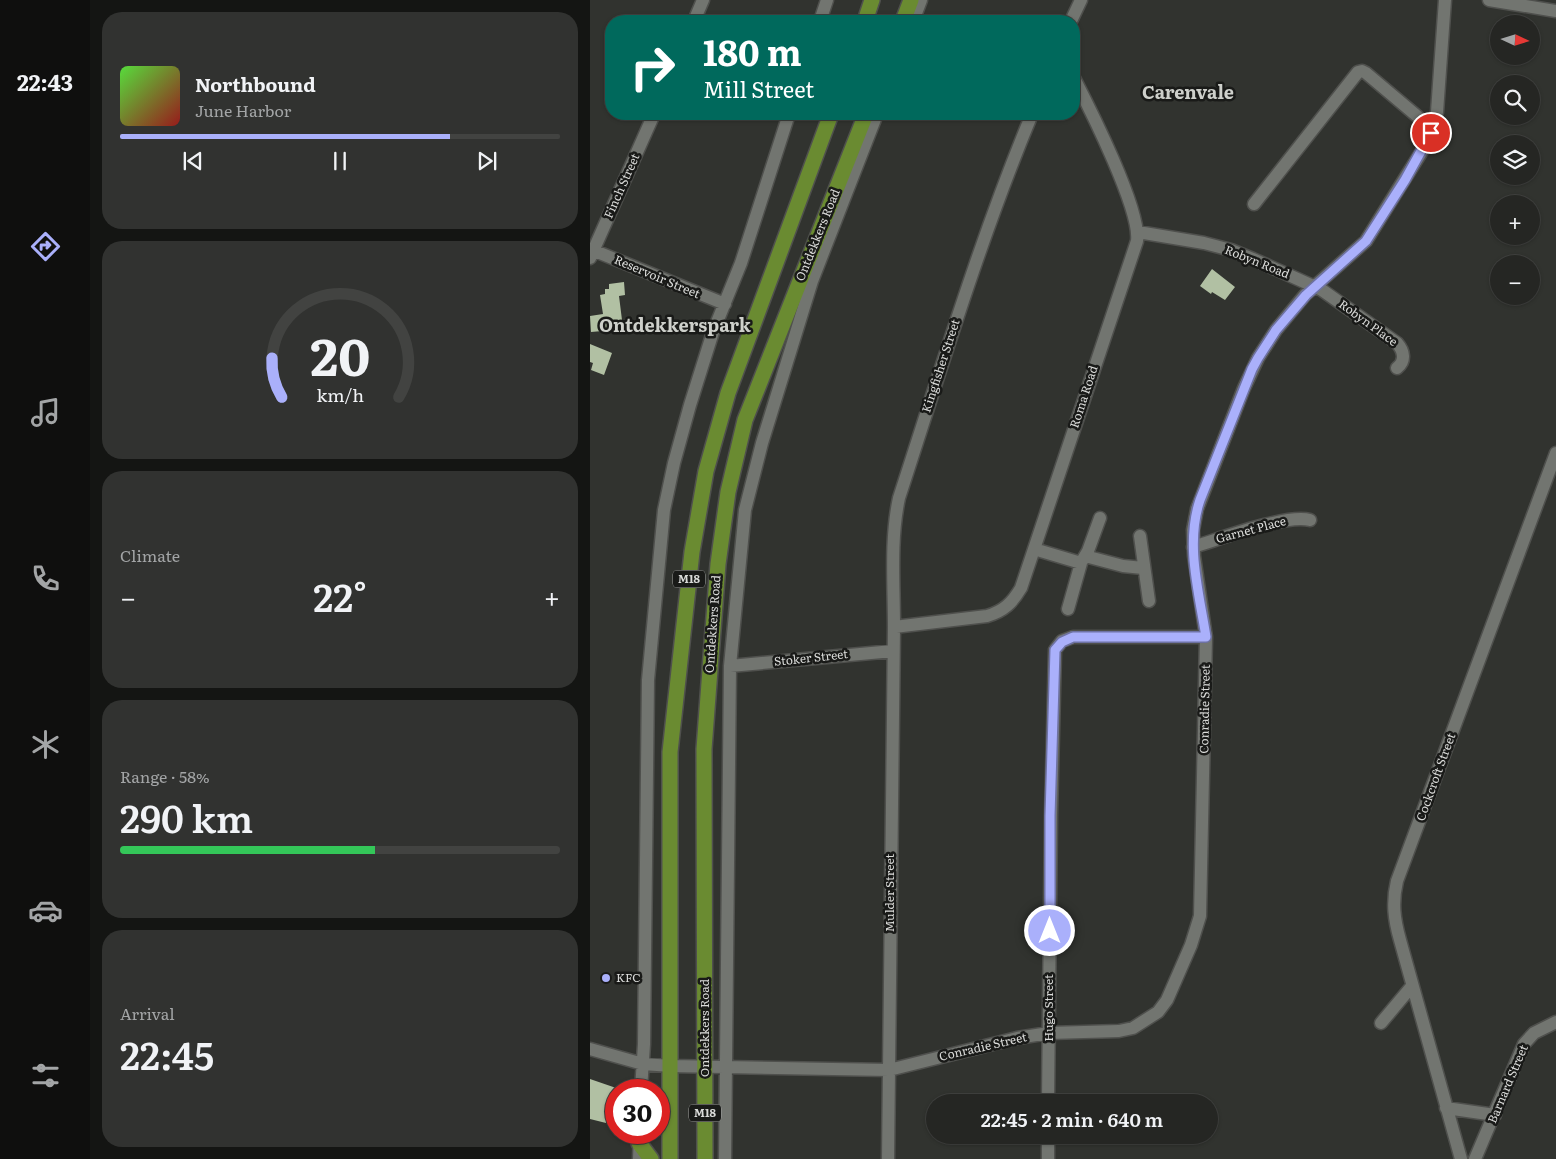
<!DOCTYPE html>
<html lang="en">
<head>
<meta charset="utf-8">
<style>
  body { margin:0; font-family:Literata,serif; background:#313230; color:#f1f3f6; height:100vh; display:flex; flex-direction:column; font-size:19px; white-space:nowrap }
  * { box-sizing:border-box; margin:0 }
  p { font-size:16px; color:#a3a5a6 }
  .icon { flex:none; width:28px; height:28px; fill:none; stroke:currentColor; stroke-width:2; stroke-linecap:round; stroke-linejoin:round }
  .map { position:relative; flex:1; overflow:hidden }
  .side { display:flex; flex-direction:column; gap:12px; padding:12px; background:#141513; width:500px }
  .side>* { flex:none }
  .top-card { position:absolute; left:15px; top:15px; width:475px; height:105px; border-radius:20px; box-shadow:0 1px 4px #0004,0 0 0 1px #424341; background:#00695c; color:#fff; overflow:hidden }
  .needle { width:32px; rotate:94deg }
  .tools { position:absolute; left:900px; top:15px; display:grid; gap:10px }
  .tools a { display:grid; place-items:center; width:50px; height:50px; border-radius:50%; background:#252623; box-shadow:0 1px 4px #0004,0 0 0 1px #424341; font-size:25px }
  .speed { position:absolute; left:15px; top:1079px; display:flex; gap:10px; font-size:25px; font-weight:700; text-align:center }
  .speed>* { display:grid; place-content:center; width:65px; height:65px; border-radius:50%; background:#252623; box-shadow:0 1px 4px #0004,0 0 0 1px #424341; line-height:1 }
  .speed .limit { border:8px solid #d22; background:#fff; color:#111 }
  .pin { position:absolute; display:grid; place-items:center; width:42px; height:42px; color:#fff; margin:-21px; border:2px solid #fff; border-radius:50%; box-shadow:0 1px 5px #0007 }
  .me { position:absolute; width:55px; margin:-28px; rotate:0deg; stroke-linejoin:round; filter:drop-shadow(0 0 4px #0008) }
  .turn { display:flex; align-items:center; gap:18px; height:105px; padding:0 15px; font-size:22px }
  .turn .icon { width:65px; height:65px; stroke-width:2.5 }
  .turn b { display:block; font-size:35px; line-height:42px }
  .big { font-size:38px; font-weight:600; line-height:1.1 }
  .side .card { flex:1; display:flex; flex-direction:column; justify-content:center; gap:8px; min-width:0; padding:0 18px; border-radius:20px; background:#313230 }
  .side .dial { align-items:center; gap:0 }
  .dial svg { height:130px; overflow:visible; fill:none; stroke:#424341; stroke-width:7; stroke-linecap:round; text-anchor:middle }
  .dial text { fill:#f1f3f6; stroke:none }
  .song { display:flex; align-items:center; gap:15px }
  .cover { width:60px; height:60px; border-radius:8px; background:linear-gradient(135deg,hsl(110 70% 55%),hsl(0 70% 35%)) }
  .played { height:5px; border-radius:2px; background:linear-gradient(90deg,#aab0fb 75%,#424341 75%) }
  .keys { display:flex; justify-content:space-around; direction:ltr }
  .heat { display:flex; justify-content:space-between; align-items:center; font-size:28px; direction:ltr }
  .charge { height:8px; border-radius:4px; background:linear-gradient(90deg,#34c759 58%,#424341 0) }
  .trip { position:absolute; left:336px; top:1094px; width:292px; height:50px; border-radius:25px; background:#252623; box-shadow:0 1px 4px #0004,0 0 0 1px #424341; font-weight:600; line-height:50px; text-align:center }
  main { display:flex; flex:1; min-height:0 }
  .menu { display:flex; flex-direction:column; width:90px; justify-content:space-around; align-items:center; background:#0f0f0e; color:#a3a5a6 }
  .menu .icon { width:35px; height:35px }
  .menu .selected { color:#aab0fb }
  .menu b { font-size:22px; color:#f1f3f6 }
  .map>svg:first-child { display:block }
  .building { fill:#b1c0a3 }
  .lines { fill:none; stroke-linecap:round; stroke-linejoin:round }
  .minor-casing { stroke:#4f504d; stroke-width:15 }
  .major-casing { stroke:#4f504d; stroke-width:18 }
  .minor { stroke:#727570; stroke-width:12 }
  .major { stroke:#6a8b31; stroke-width:15 }
  .route-casing { stroke:#6e72a3; stroke-width:12 }
  .route { stroke:#aab0fb; stroke-width:9 }
  .poi-dot { fill:#aab0fb; stroke:#191a18; stroke-width:2 }
  .labels { text-anchor:middle; stroke-width:5; stroke-linejoin:round; paint-order:stroke }
  .shield { fill:#191a18; stroke:#a0a19f; stroke-width:1 }
  .shield-label { font-size:11px; font-weight:bold; fill:#dadbd9 }
  .street-label { font-size:12px; fill:#dadbd9; stroke:#191a18 }
  .poi-label { font-size:12px; fill:#dadbd9; stroke:#191a18; text-anchor:start }
  .district-label { font-size:18px; font-weight:bold; fill:#ced0cb; stroke:#191a18 }
</style>
</head>
<body>
<main>
<nav class="menu">
<b>22:43</b>
<svg class="icon selected" aria-label="directions" viewBox="0 0 24 24"><path d="M12 3l9 9-9 9-9-9zM9 14v-3h6M13 9l2 2-2 2"/></svg>
<svg class="icon" aria-label="music" viewBox="0 0 24 24"><path d="M9 18V5l10-2v13"/><circle cx="6" cy="18" r="3"/><circle cx="16" cy="16" r="3"/></svg>
<svg class="icon" aria-label="phone" viewBox="0 0 24 24"><path d="M5 4h4l2 5-3 2q2 4 5 5l2-3 5 2v4C11 20 4 13 5 4z"/></svg>
<svg class="icon" aria-label="climate" viewBox="0 0 24 24"><path d="M12 3v18M4 7l16 10M4 17L20 7"/></svg>
<svg class="icon" aria-label="car" viewBox="0 0 24 24"><path d="M5 17H2v-5l4-1 3-4h7l3 4 3 1v5h-3M9 17h6M6 11h13"/><circle cx="7" cy="17" r="2"/><circle cx="17" cy="17" r="2"/></svg>
<svg class="icon" aria-label="filters" viewBox="0 0 24 24"><path d="M4 7h16M4 17h16"/><circle cx="9" cy="7" r="2"/><circle cx="15" cy="17" r="2"/></svg>
</nav>
<section class="side">
<div class="card">
<div class="song"><i class="cover"></i><div><b>Northbound</b><p>June Harbor</p></div></div>
<div class="played"></div>
<div class="keys"><svg class="icon" aria-label="previous" viewBox="0 0 24 24"><path d="M18 5L8 12l10 7zM5 5v14"/></svg><svg class="icon" aria-label="pause" viewBox="0 0 24 24"><path d="M8 5v14M16 5v14"/></svg><svg class="icon" aria-label="next" viewBox="0 0 24 24"><path d="M6 5l10 7-10 7zM19 5v14"/></svg></div>
</div>
<div class="card dial"><svg viewBox="0 0 100 80">
<path d="M14 69A42 42 0 1 1 86 69"/>
<path d="M14 69A42 42 0 0 1 8 45" stroke="#aab0fb"/>
<text x="50" y="56" font-size="32" font-weight="700">20</text>
<text x="50" y="72" font-size="11">km/h</text>
</svg></div>
<div class="card"><p>Climate</p>
<div class="heat"><a>−</a><b class="big">22°</b><a>+</a></div>
</div>
<div class="card"><p>Range · 58%</p><b class="big">290 km</b><div class="charge"></div></div>
<div class="card"><p>Arrival</p><b class="big">22:45</b></div>
</section>
<div class="map">
<svg width="966" height="1159" viewBox="0 0 966 1159">
  <rect width="100%" height="100%" fill="#31332f"/>
  <path class="building" d="M622,269L645,287L635,300L622,292L621,294L610,286Z
    M34,282L35,295L29,296L32,320L23,321L24,330L1,332L0,316L13,314L10,295L15,294V289H19V284Z
    M0,344L22,353L14,375L1,370L3,363L0,362Z
    M0,1079L32,1090H26V1102L22,1099L16,1123L0,1119Z"/>
  <g class="lines">
    <defs>
      <path id="minor" d="M899,0L966,11
        M104,21L113,0
        M230,21L237,0
        M323,21L331,0
        M481,21L491,0
        M664,204L768,72L772,71L776,73L827,116L841,133
        M548,232L614,243L641,250L663,259L732,290L807,343C814,351 816,361 807,368
        M0,249L135,304
        M0,258L64,114
        M550,536L559,601
        M603,547C630,539 695,514 720,520
        M444,549L491,563L478,609
        M495,556L533,566L553,568
        M492,561L498,551L510,518
        M304,627L397,616C414,611 422,603 431,588L547,241C551,210 500,109 484,78
        M140,666L303,651
        M791,1023L822,986
        M0,1049L53,1064L81,1066L299,1070L427,1038L459,1033L529,1031L543,1028L568,1012L577,1000L601,945L610,916L616,637L604,556L603,530L607,509L654,388L668,358L686,330L715,295L776,241L837,143L847,112L855,0
        M51,1090L54,1044L58,680L74,510L84,463L100,405L123,332L151,263L199,114
        M458,1102L461,815L465,650L472,641L483,637H616
        M856,1108L905,1115
        M49,1159L50,1132
        M135,1159L140,666L155,510L172,443L222,281L287,114
        M298,1159L304,627C304,584 300,540 309,498C351,369 390,239 442,114
        M458,1159V1135
        M871,1159L810,940C804,919 802,902 807,881L966,453
        M885,1159L934,1044L944,1033L966,1022"/>
      <path id="major" d="M275,21L282,0
        M313,21L321,0
        M49,1143L61,1159
        M80,1159V752L102,552L116,471L138,393L241,114
        M115,1159L114,749L128,564L138,492L155,420L276,114"/>
    </defs>
    <use href="#minor" class="minor-casing"/>
    <use href="#major" class="major-casing"/>
    <use href="#minor" class="minor"/>
    <use href="#major" class="major"/>
  </g>
  <g class="lines">
    <defs>
      <path id="route" d="M460,931V816L465,650L472,642L483,637H616C609,592 595,544 610,500L662,369L668,358L686,330L716,295L776,241L815,180L841,133"/>
    </defs>
    <use href="#route" class="route-casing"/>
    <use href="#route" class="route"/>
  </g>
  <circle class="poi-dot" cx="16" cy="978" r="5"/>
  <g class="labels">
    <g class="shield">
      <rect x="83" y="570.5" width="32" height="17" rx="4"/>
      <rect x="99" y="1104.5" width="32" height="17" rx="4"/>
    </g>
    <g class="shield-label">
      <text x="99" y="583">M18</text>
      <text x="115" y="1117">M18</text>
    </g>
    <g class="street-label">
      <text transform="translate(32 186) rotate(-66)" y="4">Finch Street</text>
      <text transform="translate(228 235) rotate(-68)" y="4">Ontdekkers Road</text>
      <text transform="translate(667 262) rotate(22)" y="4">Robyn Road</text>
      <text transform="translate(67 277) rotate(23)" y="4">Reservoir Street</text>
      <text transform="translate(778 323) rotate(36)" y="4">Robyn Place</text>
      <text transform="translate(351 366) rotate(-72)" y="4">Kingfisher Street</text>
      <text transform="translate(494 397) rotate(-72)" y="4">Roma Road</text>
      <text transform="translate(661 530) rotate(-15)" y="4">Garnet Place</text>
      <text transform="translate(123 624) rotate(-86)" y="4">Ontdekkers Road</text>
      <text transform="translate(221 658) rotate(-6)" y="4">Stoker Street</text>
      <text transform="translate(615 709) rotate(-89)" y="4">Conradie Street</text>
      <text transform="translate(846 777) rotate(-70)" y="4">Cockcroft Street</text>
      <text transform="translate(300 893) rotate(-90)" y="4">Mulder Street</text>
      <text transform="translate(459 1008) rotate(-90)" y="4">Hugo Street</text>
      <text transform="translate(115 1028) rotate(-90)" y="4">Ontdekkers Road</text>
      <text transform="translate(393 1047) rotate(-13)" y="4">Conradie Street</text>
      <text transform="translate(918 1084) rotate(-67)" y="4">Barnard Street</text>
    </g>
    <g class="poi-label">
      <text x="26" y="982">KFC</text>
    </g>
    <g class="district-label">
      <text x="598" y="99">Carenvale</text>
      <text x="85" y="332">Ontdekkerspark</text>
    </g>
  </g>
</svg>
<div class="tools">
<a><svg class="needle" viewBox="-14 -14 28 28"><path d="M0-13l5 13h-10z" fill="#e53935"/><path d="M0 13l5-13h-10z" fill="#a3a5a6"/></svg></a>
<a><svg class="icon" aria-label="search" viewBox="0 0 24 24"><circle cx="10" cy="10" r="6"/><path d="M15 15l6 6"/></svg></a>
<a><svg class="icon" aria-label="layers" viewBox="0 0 24 24"><path d="M12 4l9 5-9 5-9-5zM3 14l9 5 9-5"/></svg></a>
<a>+</a>
<a>−</a>
</div>
<div class="speed"><div class="limit">30</div></div>
<div class="pin" style="left:841px;top:133px;background:#d93025"><svg class="icon" aria-label="arrive" viewBox="0 0 24 24"><path d="M6 21V4h12l-3 4 3 4H6"/></svg></div>
<svg class="me" style="left:460px;top:931px" viewBox="-20 -20 40 40"><circle r="17" fill="#aab0fb" stroke="#fff" stroke-width="3"/><path d="M0-11L8 9 0 5-8 9z" fill="#fff"/></svg>
<div class="trip">22:45 · 2 min · 640 m</div>
<div class="top-card">
<div class="turn"><svg class="icon" aria-label="right" viewBox="0 0 24 24"><path d="M7 20v-9h11M14 6l5 5-5 5"/></svg><div><b>180 m</b>Mill Street</div></div>
</div>
</div>
</main>
</body>
</html>
